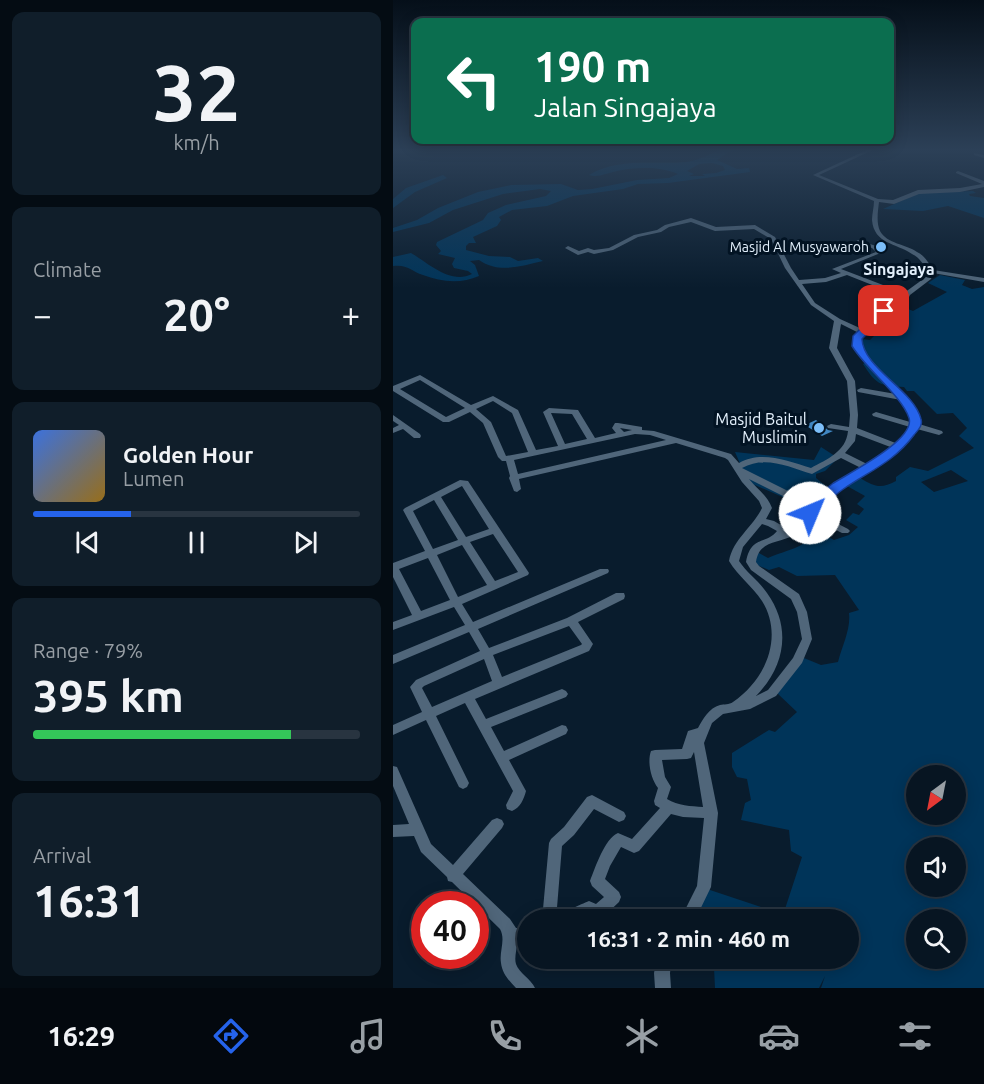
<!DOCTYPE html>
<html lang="en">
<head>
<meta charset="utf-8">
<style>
  body { margin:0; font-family:Ubuntu,sans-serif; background:#101e2a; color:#f1f3f6; height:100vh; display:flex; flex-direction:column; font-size:22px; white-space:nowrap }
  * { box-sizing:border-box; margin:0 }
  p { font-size:20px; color:#989fa5 }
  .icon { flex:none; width:33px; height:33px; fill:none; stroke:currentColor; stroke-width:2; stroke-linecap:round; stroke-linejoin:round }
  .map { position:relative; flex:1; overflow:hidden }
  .sheet { display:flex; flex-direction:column; gap:12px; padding:12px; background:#040c13; width:393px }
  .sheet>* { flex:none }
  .top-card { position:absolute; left:18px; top:18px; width:483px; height:126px; border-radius:12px; box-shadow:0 3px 15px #0003,0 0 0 2px #283440; background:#0b6e4f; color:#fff; overflow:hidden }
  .needle { width:39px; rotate:212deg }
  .buttons { position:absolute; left:513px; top:765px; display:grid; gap:12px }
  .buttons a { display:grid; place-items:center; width:60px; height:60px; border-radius:50%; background:#071522; box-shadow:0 3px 15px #0003,0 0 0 2px #283440; font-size:30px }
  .speed { position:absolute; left:18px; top:891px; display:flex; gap:12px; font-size:30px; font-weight:700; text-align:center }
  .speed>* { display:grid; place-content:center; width:78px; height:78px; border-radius:50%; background:#071522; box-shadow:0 3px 15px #0003,0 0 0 2px #283440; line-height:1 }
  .speed .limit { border:9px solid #d22; background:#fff; color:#111 }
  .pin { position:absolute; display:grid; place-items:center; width:51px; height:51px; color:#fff; margin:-26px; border-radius:12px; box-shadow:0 3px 9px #0006 }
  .me { position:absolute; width:66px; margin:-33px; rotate:45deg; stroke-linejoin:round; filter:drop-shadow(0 0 4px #0008) }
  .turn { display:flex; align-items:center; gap:21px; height:126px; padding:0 24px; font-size:27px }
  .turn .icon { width:78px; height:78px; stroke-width:2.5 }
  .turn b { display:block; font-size:42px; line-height:51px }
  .big { font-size:45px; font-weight:700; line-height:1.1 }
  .sheet .card { flex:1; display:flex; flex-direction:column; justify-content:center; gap:9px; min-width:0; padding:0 21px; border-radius:12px; background:#101e2a }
  .sheet .dial { align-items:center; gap:0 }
  .dial b { font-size:78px; line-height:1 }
  .song { display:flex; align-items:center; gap:18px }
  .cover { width:72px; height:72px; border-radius:9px; background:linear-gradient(135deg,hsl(220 70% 55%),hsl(40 70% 35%)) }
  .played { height:6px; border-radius:3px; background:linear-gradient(90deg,#2563eb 30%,#283440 30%) }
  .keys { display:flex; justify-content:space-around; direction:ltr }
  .heat { display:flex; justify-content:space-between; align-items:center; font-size:33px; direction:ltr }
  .charge { height:9px; border-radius:4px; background:linear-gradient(90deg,#34c759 79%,#283440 0) }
  .trip { position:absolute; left:124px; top:909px; width:342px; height:60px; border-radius:30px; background:#071522; box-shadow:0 3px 15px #0003,0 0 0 2px #283440; font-weight:700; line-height:60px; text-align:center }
  .tabs { display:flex; height:96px; justify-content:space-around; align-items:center; background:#03080e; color:#989fa5 }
  .tabs .icon { width:42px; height:42px }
  .tabs .on { color:#2563eb }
  .tabs b { font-size:27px; color:#f1f3f6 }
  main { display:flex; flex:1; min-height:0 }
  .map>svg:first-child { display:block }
  .green { fill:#003459; fill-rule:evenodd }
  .building { fill:#4087c3 }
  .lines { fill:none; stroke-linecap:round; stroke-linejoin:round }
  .minor { fill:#50667a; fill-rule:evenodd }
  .route { fill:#2563eb; stroke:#184099; stroke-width:1.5 }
  .poi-dot { fill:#7cbef9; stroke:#021323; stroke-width:2 }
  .labels { text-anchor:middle; stroke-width:6; stroke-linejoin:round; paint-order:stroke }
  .far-poi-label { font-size:14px; fill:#e3f0fc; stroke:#021323; text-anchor:end }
  .far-quarter-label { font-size:16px; font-weight:bold; fill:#e3f0fc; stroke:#021323 }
  .poi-label { font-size:16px; fill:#e3f0fc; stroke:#021323; text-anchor:end }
</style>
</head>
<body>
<main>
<section class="sheet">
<div class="card dial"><b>32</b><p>km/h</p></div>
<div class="card"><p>Climate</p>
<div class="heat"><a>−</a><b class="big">20°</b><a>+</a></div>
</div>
<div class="card">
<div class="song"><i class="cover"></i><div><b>Golden Hour</b><p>Lumen</p></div></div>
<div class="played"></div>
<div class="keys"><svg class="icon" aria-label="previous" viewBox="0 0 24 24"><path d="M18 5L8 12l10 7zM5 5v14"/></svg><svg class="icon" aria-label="pause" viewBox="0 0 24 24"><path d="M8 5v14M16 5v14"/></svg><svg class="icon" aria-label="next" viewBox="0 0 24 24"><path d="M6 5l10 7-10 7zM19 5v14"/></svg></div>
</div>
<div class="card"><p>Range · 79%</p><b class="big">395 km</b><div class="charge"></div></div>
<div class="card"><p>Arrival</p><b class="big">16:31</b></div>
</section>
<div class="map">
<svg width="591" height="988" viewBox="0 0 591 988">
  <rect width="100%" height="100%" fill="#091c2d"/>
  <path class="green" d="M328,149H348L336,152L324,160L344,169L356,168L357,172L275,183L245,184L230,189L180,196L154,206L119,210L106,217L108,220L104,226L80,237L83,243H76L73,246V250L96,256L117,257L125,261L145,258L150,261C128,266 106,274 86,260L77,261L82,265L86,276C68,284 48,282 30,275C18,271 14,264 0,266V257L18,253C34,262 57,285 79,274L75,271L61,268L59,264L62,258L45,254L48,251L43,245L44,242L90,220L95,213L113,205L153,196L158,191L147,189L110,194L60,210L36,223L0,232V228L24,220L45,208L85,192L118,185L168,184L185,190L199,189L244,180L276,178L285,174C267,166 242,167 224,171C214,173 205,178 196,175C225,157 261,165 293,162C304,161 318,154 328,149ZM319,163L330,166L332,170L323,173L309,174L312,176H296L301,174L294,171L306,164Z
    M50,175L54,178L22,192L0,208V199L13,188Z
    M580,191L583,193L576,194L577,196L591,198V218L555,206L530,211L490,209L526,193Z
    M547,275L572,280L569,285L579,289L591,287V988H428L432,976L426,988H322L321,968L277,958H456V920L301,919L314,889L371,908L392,909L409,857L398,851L396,830L348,820L352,803L358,800L354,779L344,777L339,767V753L376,730L382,732L404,712L384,693L411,658L428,665L445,662C449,646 458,629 456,613L466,610L442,575L404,576L386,567L376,570L364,565L361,557L364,552L375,558C398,548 406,551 425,531L441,540L456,535L465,527L453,520L460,513L466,515L471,509L464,504L472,496L454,486L467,478C482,487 488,489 503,481V477L517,467L535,471L581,448L566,436L574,428L560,413L544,414L521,391H514L511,387C486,386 483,384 470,364L477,360L467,343L469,339L477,340L495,322L488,318L505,305L520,311L554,292L535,283ZM558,470L575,481L541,492L528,482ZM524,776H562V814H524ZM524,848H562V886H524ZM524,920H562V958H524Z
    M428,447L445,458L432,471L423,474V478L433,486L410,506L355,482L342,452L421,460Z"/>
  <path class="building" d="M423,420L435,430L440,431L429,436L412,425Z"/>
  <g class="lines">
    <path class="minor" d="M476,149H482L426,175L485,199L500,200L525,190L567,188L589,184L563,173V172L565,171L591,181V187L567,192L526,194L501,204L486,202C485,211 483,222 487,231C494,244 513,244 524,252C532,256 535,262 540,270L591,278V282L540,273L538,279L517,295L516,297L513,298L487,316L467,341C480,374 519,388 526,424L549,431L550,433L546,435L524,429C506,462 472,471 444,492C436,498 430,505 424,513L455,529L457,531L455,533H449L419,518C414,524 409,532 401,535C385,544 366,540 363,562L366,566L406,594L414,612L419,639L409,663L383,696L357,709L330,714L319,723L311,743L325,813L318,887L302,920H287L304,886L311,818L290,817L278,814L246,851L241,853L228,847L217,866L212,879L226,892L228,897L226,902L208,919L199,920L195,916L189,920H167C171,910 187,905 196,901L203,904L211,897L199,886L197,881C202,868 212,838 225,833L239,839L267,808L262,805L261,801L265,788C258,779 254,762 258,751L262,750L289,749L295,731L305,728C310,719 316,708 327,705C331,704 336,705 340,702C373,680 391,636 369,601C359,586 345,576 336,561C340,539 360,527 369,508L366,501L349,482L335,460L332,458L283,443L126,479L128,489L124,492L121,491L116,478L117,476L113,461H109L105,457L90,423L77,412L56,422H50L0,391V386L27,375L78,405L100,396L125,410L143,450L165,446L150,412L156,408L185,410L202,438L223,433L219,428L222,423H225L249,427V430L261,431L338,454L346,463C368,450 395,461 418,468C434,459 453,452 455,431L435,428L434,426L438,424L456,427L457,415L454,381L436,348L441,321L418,305L392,268L378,239L361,229L322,231L298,222L276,227L268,232L245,237L220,250L201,254L195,252L185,255L172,248L175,246L186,251L195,248L201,250L216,248L241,235L264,230L272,225L298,218L323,227L362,225L382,237L398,268L406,280L432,278L448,273L439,269L483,252L479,248L463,243L462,242L465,240L483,246L490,252L448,269L511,293L533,277L535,271C530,264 527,258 519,254C503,243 481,244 479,220C479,214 481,207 481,201L420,175ZM454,275L507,296L483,314L469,329L447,319L422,303L409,284L433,282ZM448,324L466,333L459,341C468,363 487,378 503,394L468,388L464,390L465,392L508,400L516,414L517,422L483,412L479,414L480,416L517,427L505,444L464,428L465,415L462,381L444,348ZM27,380L72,408L53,417L7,389ZM100,401L119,413L135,452L113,456L98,422L83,409ZM158,413L179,414L194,439L172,444ZM227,428L239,430L231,432ZM242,434L257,435L273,440L125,474L121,460ZM463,434L500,448L476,465L452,453L462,441ZM448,458L470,469L438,488L421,504L349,468C372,455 396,467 419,474ZM356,479L416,509L400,528L394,531L393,528L381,521L373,519L379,508C374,495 364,489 356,479ZM369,524L375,526L384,531C373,545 358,535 353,562L358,570L398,599L404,612L409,639L400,658L375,690L363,696C392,666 399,628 374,593C366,581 354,573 346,561L350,547ZM301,752L310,807C298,806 285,806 274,799L278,787L272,777L269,760L294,759L298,758Z
      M581,153L591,155V158L581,155Z
      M0,415L27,434L28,436L27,438H21L10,429L0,433V428L6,425L0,421Z
      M67,480L75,481L136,573L135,575L69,604L80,622L207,569H215L216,571L215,573L85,629L96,648L174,618L223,593H231L232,596L231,599L185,622L200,644L196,651L82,699L93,719L169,689L173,691L175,694L173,697L98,727L111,751L169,725L173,726L175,730L173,734L116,760L133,791C131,799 127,808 119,811L114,809L113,805L120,791L72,703L43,716L76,783L74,787L70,789L66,787L33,720L0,735V725L29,712L17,687L23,680L87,651L76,632L0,664V655L72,625L61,607L0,630V622L19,615L0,577V563L32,551L10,510L12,508ZM69,486L96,529L73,537L48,497ZM41,500L65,540L40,549L20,511ZM100,534L125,572L102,581L77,542ZM69,545L94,585L65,597L44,555ZM35,558L57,600L28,611L6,569ZM176,626L189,644L188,645L109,677L100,655ZM91,659L99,681L39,707L29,688L31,686Z
      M0,766L4,767L38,844L60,865L99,820L104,818L109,820L111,824L109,828L70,874L117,919L123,928H135V942L124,943C124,949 121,958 123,964C126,973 138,979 142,988H123C116,981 109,973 108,963C106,951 113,940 107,929L59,882L55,881L54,877L28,852L21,836L0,837V825L16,824L0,786Z
      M199,795L231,812L233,816L231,820L226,822L201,809L181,835L169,846L163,920H149L156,843L158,839L171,827L194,797Z
      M264,958H279L277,973L278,988H262L261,973Z"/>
  </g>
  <linearGradient id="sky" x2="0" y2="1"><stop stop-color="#050f19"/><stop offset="0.52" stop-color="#2c4057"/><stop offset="1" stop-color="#2c4057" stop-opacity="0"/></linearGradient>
  <rect width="591" height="288" fill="url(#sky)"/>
  <path class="route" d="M487,309L496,311L469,339C470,368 521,390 528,419C530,426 525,430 521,435C500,463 476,471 449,490C439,497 431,508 422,516H412L410,513L412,510C421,501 429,491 439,484C454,474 523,440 516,418C509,396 472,368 459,346L460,336Z"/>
  <g class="poi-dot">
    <circle cx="488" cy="247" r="6"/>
    <circle cx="426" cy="428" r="6"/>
  </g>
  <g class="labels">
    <g class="far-poi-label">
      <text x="476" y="252">Masjid Al Musyawaroh</text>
    </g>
    <g class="far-quarter-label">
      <text x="506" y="275">Singajaya</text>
    </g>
    <g class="poi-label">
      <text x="414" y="425">Masjid Baitul<tspan x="414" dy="18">Muslimin</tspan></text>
    </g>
  </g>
</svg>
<div class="buttons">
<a><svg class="needle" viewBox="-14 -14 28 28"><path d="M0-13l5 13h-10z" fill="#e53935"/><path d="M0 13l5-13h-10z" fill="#989fa5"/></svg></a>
<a><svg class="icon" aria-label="sound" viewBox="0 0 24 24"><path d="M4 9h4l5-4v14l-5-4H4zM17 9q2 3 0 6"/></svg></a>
<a><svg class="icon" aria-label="search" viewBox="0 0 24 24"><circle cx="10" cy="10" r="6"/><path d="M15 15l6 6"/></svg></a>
</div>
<div class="speed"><div class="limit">40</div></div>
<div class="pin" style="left:491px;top:311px;background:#d93025"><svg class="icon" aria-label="arrive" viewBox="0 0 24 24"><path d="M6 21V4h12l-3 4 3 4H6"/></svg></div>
<svg class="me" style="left:417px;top:513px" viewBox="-20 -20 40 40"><circle r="19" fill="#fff"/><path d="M0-13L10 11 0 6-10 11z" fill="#2563eb"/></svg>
<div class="trip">16:31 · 2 min · 460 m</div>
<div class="top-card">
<div class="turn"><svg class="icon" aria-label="left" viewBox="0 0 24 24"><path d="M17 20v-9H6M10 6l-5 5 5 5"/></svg><div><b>190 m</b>Jalan Singajaya</div></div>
</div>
</div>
</main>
<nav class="tabs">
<b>16:29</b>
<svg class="icon on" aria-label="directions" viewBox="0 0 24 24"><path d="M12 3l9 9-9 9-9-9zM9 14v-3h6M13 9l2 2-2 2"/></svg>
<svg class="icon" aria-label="music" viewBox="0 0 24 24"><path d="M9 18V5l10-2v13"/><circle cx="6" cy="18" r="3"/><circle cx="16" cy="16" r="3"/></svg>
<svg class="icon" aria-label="phone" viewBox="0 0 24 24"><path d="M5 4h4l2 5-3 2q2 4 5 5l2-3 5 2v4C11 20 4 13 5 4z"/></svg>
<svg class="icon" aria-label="climate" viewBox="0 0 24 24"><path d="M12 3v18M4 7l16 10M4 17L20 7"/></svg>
<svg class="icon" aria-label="car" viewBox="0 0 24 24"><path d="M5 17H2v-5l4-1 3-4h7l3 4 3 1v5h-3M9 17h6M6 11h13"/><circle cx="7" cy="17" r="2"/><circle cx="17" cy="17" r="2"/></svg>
<svg class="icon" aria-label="filters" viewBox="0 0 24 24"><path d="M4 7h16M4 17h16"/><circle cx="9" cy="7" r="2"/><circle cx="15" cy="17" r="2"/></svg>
</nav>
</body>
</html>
